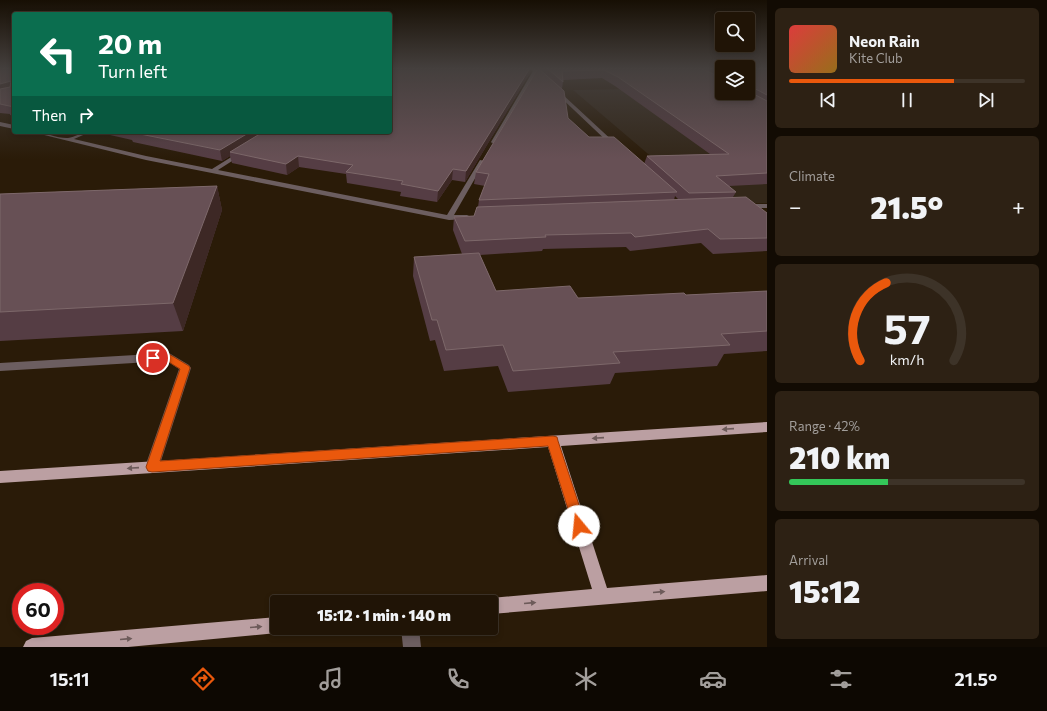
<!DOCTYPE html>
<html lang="en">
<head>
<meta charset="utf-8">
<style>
  body { margin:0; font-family:Commissioner,sans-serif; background:#2d2114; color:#f1f3f6; height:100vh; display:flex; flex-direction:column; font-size:15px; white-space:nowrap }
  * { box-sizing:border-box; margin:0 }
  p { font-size:13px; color:#a29e9b }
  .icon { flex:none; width:22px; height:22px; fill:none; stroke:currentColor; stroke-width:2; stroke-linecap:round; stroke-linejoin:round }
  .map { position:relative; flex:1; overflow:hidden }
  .details { display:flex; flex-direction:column; gap:8px; padding:8px; background:#120b03; width:280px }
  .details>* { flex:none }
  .top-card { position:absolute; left:12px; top:12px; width:380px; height:122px; border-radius:4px; box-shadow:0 2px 6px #0003,0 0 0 1px #3d3328; background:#0b6e4f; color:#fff; overflow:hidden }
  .tools { position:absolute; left:715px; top:12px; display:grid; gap:8px }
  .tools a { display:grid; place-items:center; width:40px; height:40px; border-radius:4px; background:#201406; box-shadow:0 2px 6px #0003,0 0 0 1px #3d3328; font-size:20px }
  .speed { position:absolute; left:12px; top:583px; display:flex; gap:8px; font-size:20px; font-weight:700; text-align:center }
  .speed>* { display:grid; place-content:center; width:52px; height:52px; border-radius:50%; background:#201406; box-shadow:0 2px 6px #0003,0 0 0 1px #3d3328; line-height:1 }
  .speed .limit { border:6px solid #d22; background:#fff; color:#111 }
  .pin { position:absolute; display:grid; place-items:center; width:34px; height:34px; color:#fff; margin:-17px; border:2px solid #fff; border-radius:50%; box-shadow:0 1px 4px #0007 }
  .me { position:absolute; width:44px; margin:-22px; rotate:343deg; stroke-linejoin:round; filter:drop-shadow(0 0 3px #0008) }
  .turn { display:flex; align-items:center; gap:14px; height:84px; padding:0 20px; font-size:18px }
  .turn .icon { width:52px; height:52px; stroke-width:2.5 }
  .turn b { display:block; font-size:28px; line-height:34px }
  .then { display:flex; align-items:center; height:38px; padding:0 20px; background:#0003; gap:8px; font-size:15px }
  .big { font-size:30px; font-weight:800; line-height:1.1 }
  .details .card { flex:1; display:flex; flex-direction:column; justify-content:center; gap:6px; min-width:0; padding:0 14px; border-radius:6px; background:#2d2114 }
  .details .dial { align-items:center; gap:0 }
  .dial svg { height:104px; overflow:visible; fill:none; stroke:#3d3328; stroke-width:7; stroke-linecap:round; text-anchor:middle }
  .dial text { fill:#f1f3f6; stroke:none }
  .song { display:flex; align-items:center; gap:12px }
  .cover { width:48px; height:48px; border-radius:6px; background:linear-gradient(135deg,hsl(0 70% 55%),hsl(40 70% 35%)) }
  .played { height:4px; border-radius:2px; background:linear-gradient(90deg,#ea580c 70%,#3d3328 70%) }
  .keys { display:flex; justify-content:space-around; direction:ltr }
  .heat { display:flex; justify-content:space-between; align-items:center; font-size:22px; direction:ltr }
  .charge { height:6px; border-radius:3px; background:linear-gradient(90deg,#34c759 42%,#3d3328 0) }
  .trip { position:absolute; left:270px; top:595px; width:228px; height:40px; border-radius:4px; background:#201406; box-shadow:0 2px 6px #0003,0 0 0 1px #3d3328; font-weight:800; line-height:40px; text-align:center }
  .tabs { display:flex; height:64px; justify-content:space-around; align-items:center; background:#0d0802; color:#a29e9b }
  .tabs .icon { width:28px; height:28px }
  .tabs .active { color:#ea580c }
  .tabs b { font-size:18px; color:#f1f3f6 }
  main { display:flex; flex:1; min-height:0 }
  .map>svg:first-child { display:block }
  .education { fill:#332719 }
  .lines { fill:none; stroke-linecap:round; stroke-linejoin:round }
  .service { fill:#6c5e60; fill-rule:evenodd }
  .minor { fill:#6c5e60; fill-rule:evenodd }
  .primary { fill:#bb9fa2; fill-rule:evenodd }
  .wall { fill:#553d44; fill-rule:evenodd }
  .shaded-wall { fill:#3d2825 }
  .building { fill:#675055; stroke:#7d686a }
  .oneway { fill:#6d5b5a }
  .route { fill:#ea580c; stroke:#983908 }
</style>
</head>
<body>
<main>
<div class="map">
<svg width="767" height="647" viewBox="0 0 767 647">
  <rect width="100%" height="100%" fill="#2a1b08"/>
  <path class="education" d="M718,87L722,93L767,112V203L708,205L573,90Z"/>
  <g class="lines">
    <path class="service" d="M169,353L189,365L191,368L159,467L157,471L152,473L147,471L145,467L179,369L167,361L0,371V363Z"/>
    <path class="minor" d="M530,68H534L616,144V146H612L536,74L497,142L492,143L491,142L533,71Z
      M0,122L14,125V129L0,126Z
      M32,132C44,132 60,139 68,138C75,137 81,132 90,132L74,139L146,156L212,169L241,151L244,153L243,154L218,170L447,215L480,160L485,161L454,215H467L471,217L467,219L449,220L146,160Z
      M742,204H767V208H745L741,206Z
      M401,628H419L421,647H403Z"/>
    <path class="primary" d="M767,422V432L561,446L607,588L767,575V591L491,614V602H484L491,598L592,589L548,447L0,483V471Z
      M277,617V628H284L283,631L277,633L128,647H23L26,641L32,638Z"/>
  </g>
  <path class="wall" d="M0,68H14V116L10,115V114L0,113Z
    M390,68H532L531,71L465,182L452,180L437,202L400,196L401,192L347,183L346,174L299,167L287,175L232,163L230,156L222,161L133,142L132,140L97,132H390Z
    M536,68H722V93H748V68H767V184L729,186L736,192L733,197L767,213V251L713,254L701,243L630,251L626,247L543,249L542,251L480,255L496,291L578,298L686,295L767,291V351L724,354L717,366L615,373L610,384L508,392L498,366L444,371L435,340L430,341L413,276L414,257L462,254L453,230L454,217L474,216L478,207L479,200L485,186L474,184L476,172L537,69ZM602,78L615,86L710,154L647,156L644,164L589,137L568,118L562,89L563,82V80ZM675,196L678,199L674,200Z
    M217,186L222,210L183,331L0,341V194Z"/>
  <path class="shaded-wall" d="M530,68H532L531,71L465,182L466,171Z
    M11,81L14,88L0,93V84Z
    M250,132H268L230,152V156L222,161L220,150Z
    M298,156L299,167L287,175L286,164Z
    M453,169L452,180L437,202L438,191Z
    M217,186L222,210L183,331L173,303Z"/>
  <path class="building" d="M0,68H14V107L0,104V89L10,87L11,81L0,84Z
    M390,68H530L466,171L453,169L438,191L401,184L403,181L346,172L353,165L298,156L286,164L230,152L263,132H390Z
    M538,68L564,91L568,118L589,137H614L677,192L479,200L489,174L476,172Z
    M547,68H700L722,78V93H748V91L767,101V173L716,176L736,192L689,193L647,156L729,154L618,77L604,70L562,71L563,82Z
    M711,68H722V73Z
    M748,68H767V95L748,85Z
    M130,132H250L220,150Z
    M217,186L173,303L0,312V194Z
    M746,197L767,213V238L720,239L708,229L635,237L631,233L545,235L546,237L465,241L454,217L474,216L477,207Z
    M479,253L496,291L570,286L578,298L684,293L686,295L767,291V331L721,334L730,345L613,352L620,363L513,371L503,345L446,350L437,320H432L414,257Z"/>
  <defs><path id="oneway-solid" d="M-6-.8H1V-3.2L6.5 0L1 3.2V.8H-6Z"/></defs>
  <g class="oneway">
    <use href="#oneway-solid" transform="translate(728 429) rotate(176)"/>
    <use href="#oneway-solid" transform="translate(598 438) rotate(176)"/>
    <use href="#oneway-solid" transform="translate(133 468) rotate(176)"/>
    <use href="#oneway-solid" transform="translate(659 592) rotate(-5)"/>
    <use href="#oneway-solid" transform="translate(530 603) rotate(-5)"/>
    <use href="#oneway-solid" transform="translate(256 627) rotate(-5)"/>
    <use href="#oneway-solid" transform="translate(126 639) rotate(-5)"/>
  </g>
  <linearGradient id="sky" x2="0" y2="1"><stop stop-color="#170f04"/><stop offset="0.43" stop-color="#443f3d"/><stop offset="1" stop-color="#443f3d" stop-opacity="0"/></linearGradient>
  <rect width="767" height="159" fill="url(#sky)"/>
  <path class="route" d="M169,354L189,366L190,368L160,461L553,436L557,437L558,441L586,526L584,531L579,533L575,531L548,446L152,472L148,471L146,467L180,369L167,361L153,362L148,358L153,355Z"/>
</svg>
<div class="tools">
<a><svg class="icon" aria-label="search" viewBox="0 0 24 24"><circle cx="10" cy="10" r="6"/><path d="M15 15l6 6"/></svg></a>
<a><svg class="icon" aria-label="layers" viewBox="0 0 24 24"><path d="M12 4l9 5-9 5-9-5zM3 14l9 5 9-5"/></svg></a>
</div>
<div class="speed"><div class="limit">60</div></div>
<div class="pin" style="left:153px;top:358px;background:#d93025"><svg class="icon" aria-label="arrive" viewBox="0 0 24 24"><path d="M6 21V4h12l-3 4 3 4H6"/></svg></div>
<svg class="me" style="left:579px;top:526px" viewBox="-20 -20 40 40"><circle r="19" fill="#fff"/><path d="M0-13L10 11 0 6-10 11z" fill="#ea580c"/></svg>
<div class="trip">15:12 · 1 min · 140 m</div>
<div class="top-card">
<div class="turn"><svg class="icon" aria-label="left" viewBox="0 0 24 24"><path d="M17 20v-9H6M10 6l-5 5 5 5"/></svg><div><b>20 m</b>Turn left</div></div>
<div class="then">Then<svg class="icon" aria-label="right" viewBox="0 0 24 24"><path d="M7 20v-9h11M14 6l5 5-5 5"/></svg></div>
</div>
</div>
<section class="details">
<div class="card">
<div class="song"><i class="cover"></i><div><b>Neon Rain</b><p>Kite Club</p></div></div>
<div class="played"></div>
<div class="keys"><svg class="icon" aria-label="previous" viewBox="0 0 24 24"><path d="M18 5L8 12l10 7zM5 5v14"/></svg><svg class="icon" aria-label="pause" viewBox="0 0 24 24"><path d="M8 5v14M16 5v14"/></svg><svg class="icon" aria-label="next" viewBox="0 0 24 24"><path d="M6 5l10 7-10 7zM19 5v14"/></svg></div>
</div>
<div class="card"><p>Climate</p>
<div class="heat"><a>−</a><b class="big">21.5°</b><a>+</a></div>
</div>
<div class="card dial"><svg viewBox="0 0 100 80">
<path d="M14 69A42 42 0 1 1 86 69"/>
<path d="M14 69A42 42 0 0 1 34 9" stroke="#ea580c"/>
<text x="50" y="56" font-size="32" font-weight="700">57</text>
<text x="50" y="72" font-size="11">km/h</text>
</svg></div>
<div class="card"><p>Range · 42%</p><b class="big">210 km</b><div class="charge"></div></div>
<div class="card"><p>Arrival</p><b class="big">15:12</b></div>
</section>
</main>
<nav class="tabs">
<b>15:11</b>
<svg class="icon active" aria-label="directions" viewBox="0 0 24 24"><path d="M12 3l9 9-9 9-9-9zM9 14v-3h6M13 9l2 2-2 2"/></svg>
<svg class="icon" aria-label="music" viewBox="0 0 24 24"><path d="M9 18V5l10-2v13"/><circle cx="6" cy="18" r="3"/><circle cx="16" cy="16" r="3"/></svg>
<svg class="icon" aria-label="phone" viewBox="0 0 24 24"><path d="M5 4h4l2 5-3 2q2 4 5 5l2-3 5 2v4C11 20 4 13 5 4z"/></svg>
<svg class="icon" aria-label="climate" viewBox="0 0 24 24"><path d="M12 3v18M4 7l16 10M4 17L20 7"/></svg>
<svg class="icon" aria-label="car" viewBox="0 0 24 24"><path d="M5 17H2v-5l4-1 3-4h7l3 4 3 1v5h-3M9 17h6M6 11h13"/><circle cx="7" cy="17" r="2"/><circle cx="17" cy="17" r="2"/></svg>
<svg class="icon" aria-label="filters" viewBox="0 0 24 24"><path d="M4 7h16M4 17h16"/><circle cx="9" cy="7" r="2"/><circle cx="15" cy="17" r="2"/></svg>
<b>21.5°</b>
</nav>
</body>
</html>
